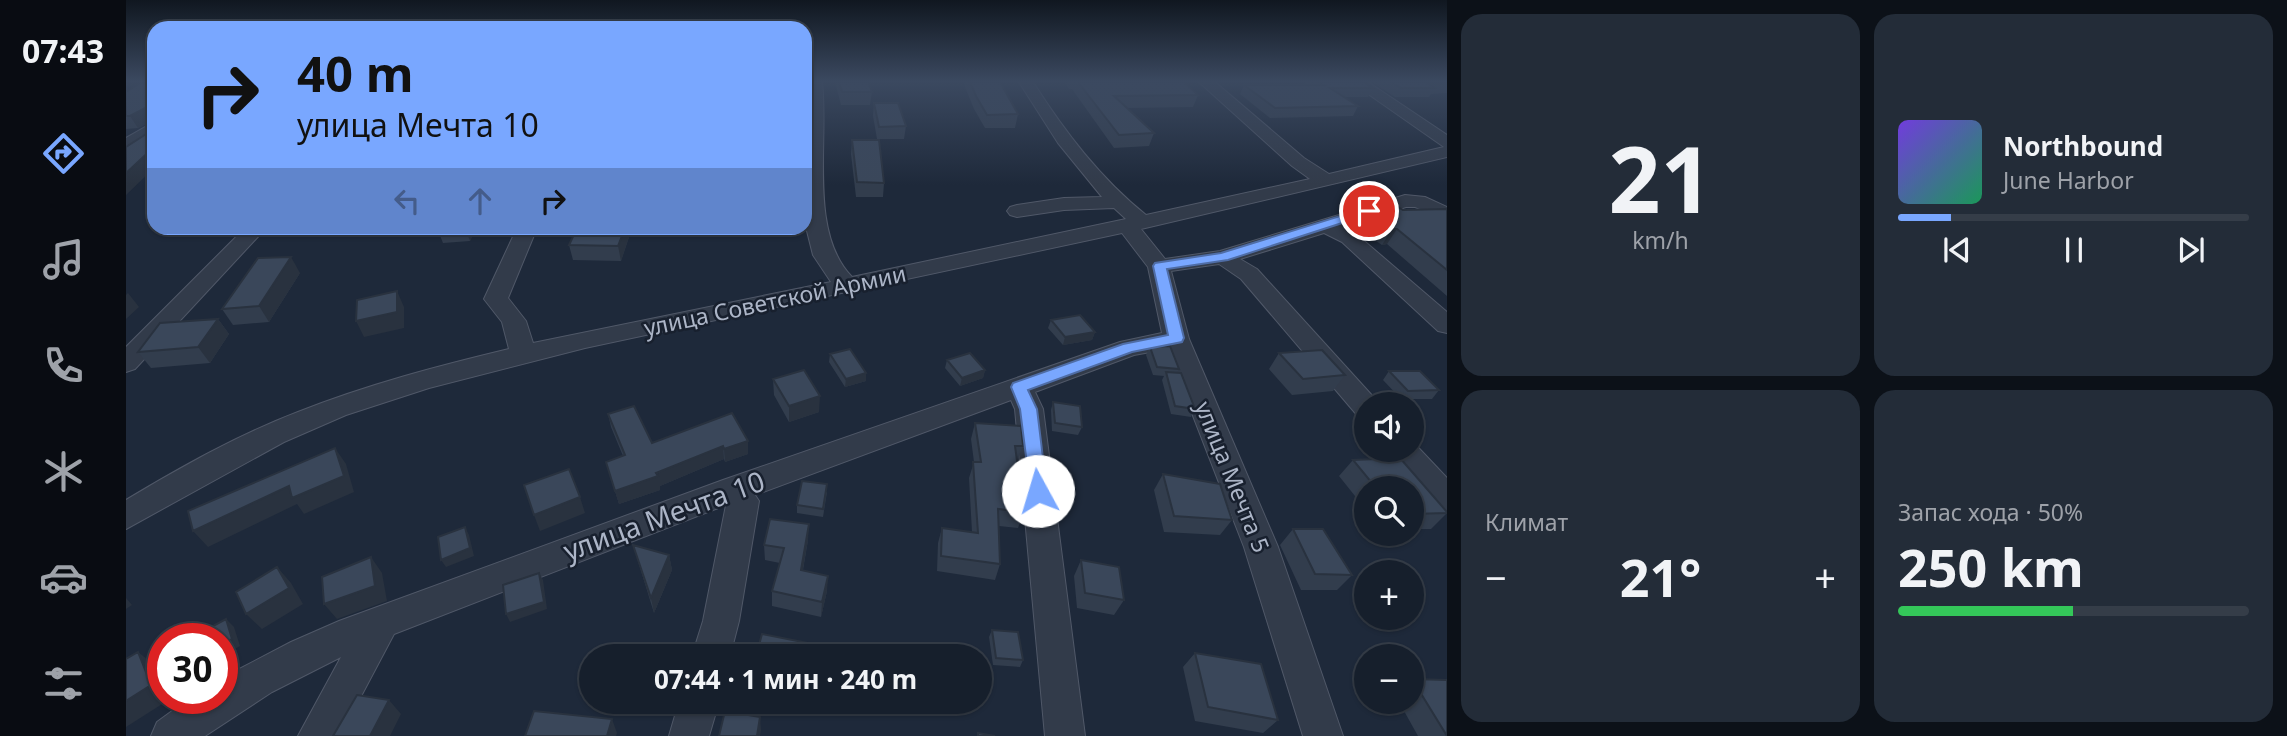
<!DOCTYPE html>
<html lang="ru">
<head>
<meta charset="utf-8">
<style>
  body { margin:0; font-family:"Noto Sans",sans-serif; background:#232c38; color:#f1f3f6; height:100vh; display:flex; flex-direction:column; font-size:26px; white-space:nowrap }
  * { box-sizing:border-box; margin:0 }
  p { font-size:23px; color:#9ea2a9 }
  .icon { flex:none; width:38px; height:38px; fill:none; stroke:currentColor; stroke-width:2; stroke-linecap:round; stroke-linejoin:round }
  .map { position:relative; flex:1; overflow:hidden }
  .side { display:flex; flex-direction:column; gap:14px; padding:14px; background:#0c1118; width:840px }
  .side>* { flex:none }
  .banner { position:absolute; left:21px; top:21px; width:665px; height:214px; border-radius:21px; box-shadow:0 2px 5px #0004,0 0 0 2px #353d48; background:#79a7ff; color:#111; overflow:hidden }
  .buttons { position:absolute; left:1228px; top:392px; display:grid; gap:14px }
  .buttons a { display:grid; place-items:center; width:70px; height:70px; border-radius:50%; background:#161f2c; box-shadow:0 2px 5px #0004,0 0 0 2px #353d48; font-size:35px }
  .speed { position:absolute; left:21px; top:623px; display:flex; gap:14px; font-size:35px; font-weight:700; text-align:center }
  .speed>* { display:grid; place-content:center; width:91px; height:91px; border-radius:50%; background:#161f2c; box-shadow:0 2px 5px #0004,0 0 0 2px #353d48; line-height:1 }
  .speed .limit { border:10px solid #d22; background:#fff; color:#111 }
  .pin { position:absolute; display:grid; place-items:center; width:60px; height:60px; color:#fff; margin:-30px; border:4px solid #fff; border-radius:50%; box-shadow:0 2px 7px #0007 }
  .me { position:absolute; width:77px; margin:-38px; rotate:354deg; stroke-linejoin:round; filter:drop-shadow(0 0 5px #0008) }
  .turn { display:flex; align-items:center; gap:24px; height:147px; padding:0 35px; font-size:32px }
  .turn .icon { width:91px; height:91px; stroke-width:2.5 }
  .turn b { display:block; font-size:49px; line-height:60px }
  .lanes { display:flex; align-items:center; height:66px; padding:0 35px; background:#0003; justify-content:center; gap:35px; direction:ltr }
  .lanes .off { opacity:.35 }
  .big { font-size:52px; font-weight:700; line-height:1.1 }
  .side .widget { flex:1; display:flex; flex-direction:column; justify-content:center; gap:10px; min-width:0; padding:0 24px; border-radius:21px; background:#232c38 }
  .side .dial { align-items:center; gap:0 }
  .dial b { font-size:91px; line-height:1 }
  .song { display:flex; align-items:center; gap:21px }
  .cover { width:84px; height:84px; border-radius:10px; background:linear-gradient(135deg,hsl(260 70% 55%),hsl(150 70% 35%)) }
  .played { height:7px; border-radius:4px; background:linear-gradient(90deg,#79a7ff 15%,#353d48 15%) }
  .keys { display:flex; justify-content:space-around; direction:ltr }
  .heat { display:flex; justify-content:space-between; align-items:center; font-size:38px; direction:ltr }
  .charge { height:10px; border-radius:5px; background:linear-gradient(90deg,#34c759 50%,#353d48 0) }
  .side .tiles { flex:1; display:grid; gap:14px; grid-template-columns:repeat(2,1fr) }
  .trip { position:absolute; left:453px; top:644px; width:413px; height:70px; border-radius:35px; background:#161f2c; box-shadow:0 2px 5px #0004,0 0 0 2px #353d48; font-weight:700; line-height:70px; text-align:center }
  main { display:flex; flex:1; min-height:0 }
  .dock { display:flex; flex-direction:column; width:126px; justify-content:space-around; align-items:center; background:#090c12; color:#9ea2a9 }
  .dock .icon { width:49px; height:49px }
  .dock .on { color:#79a7ff }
  .dock b { font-size:32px; color:#f1f3f6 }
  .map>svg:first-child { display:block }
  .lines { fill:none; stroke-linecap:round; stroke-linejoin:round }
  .minor-casing { stroke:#505868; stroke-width:2 }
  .minor { fill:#323b4a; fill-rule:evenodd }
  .wall { fill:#323d4d }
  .shaded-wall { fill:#29323f }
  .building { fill:#3a475a; stroke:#29323f; stroke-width:2 }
  .route { fill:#79a7ff; stroke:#4f6da6; stroke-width:2 }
  .labels { text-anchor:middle; stroke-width:5; stroke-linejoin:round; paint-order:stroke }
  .street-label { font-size:23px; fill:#acb5c7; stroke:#18202e }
  .near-street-label { font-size:28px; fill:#acb5c7; stroke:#18202e }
</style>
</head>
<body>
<main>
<nav class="dock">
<b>07:43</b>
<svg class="icon on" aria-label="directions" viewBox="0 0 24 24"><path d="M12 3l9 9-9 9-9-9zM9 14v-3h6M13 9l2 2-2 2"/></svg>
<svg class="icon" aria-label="music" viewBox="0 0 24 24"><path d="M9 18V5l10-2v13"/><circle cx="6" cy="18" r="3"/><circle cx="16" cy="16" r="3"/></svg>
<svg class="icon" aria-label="phone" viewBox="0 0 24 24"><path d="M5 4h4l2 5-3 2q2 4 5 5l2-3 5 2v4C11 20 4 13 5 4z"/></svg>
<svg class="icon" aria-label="climate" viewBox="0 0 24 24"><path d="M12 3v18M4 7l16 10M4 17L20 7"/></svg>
<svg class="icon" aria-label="car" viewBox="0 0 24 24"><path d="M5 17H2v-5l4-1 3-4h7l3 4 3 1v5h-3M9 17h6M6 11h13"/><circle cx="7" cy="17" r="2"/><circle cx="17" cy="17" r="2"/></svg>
<svg class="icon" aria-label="filters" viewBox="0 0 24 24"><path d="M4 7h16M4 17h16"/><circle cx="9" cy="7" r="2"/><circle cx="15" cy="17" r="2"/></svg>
</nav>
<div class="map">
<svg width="1321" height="736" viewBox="0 0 1321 736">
  <rect width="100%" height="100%" fill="#1e293a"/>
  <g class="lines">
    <defs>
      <path id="minor" d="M681,82H696C703,141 682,232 726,277L1000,219L988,208L938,210L891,217L884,215L881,211L884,207L891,205L938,198L976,197L932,143L893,82H907C939,132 974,178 1020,215L1184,179L1166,166L1073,82H1089L1178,158L1203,174L1318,147L1225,82H1242L1321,135V157L1015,229L1039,259L1094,251L1279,195L1299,197L1321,207V220L1289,207H1280L1217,227L1230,234L1321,312V333L1312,331L1216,242L1198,233L1114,259L1131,269L1251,401L1253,404H1241V418L1231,415L1115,279L1093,264L1045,271L1063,339L1152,547L1217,736H1177L1118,547L1041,349L1008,355L909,392L917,409L959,736H919L889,409L885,400L629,495L633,501L613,621L604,656H566L577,621L600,505L268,634L214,736H172L215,657L146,692L79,736H25L31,722L64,698H96V678L165,642L213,621L597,480L994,342L1036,333L1022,267L996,233L459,348L303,388L220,415L158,442L0,529V500C55,467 112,435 172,412C240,385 312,366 383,349L376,322L358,299L391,228H411L382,298L400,321L407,343L705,282L687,255L681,231Z
        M28,122V135L0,151V138Z
        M119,228H140L9,369L0,372V347Z
        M1286,441L1321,478V512L1310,508L1263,450H1286Z
        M553,702H593L583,736H543Z"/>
    </defs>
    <use href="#minor" class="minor-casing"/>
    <use href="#minor" class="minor"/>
  </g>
  <path class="wall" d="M709,82H742L746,92L744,105H715Z
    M837,82H874L892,114L889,128H859L848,109Z
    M938,82H1058L1072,95L1067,107L1001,108L1028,133L1023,146L988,148L946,89H943Z
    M1176,82H1238L1247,88L1242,97H1218L1232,106L1227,116L1144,118L1114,94L1118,85H1181Z
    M1246,82H1321V93L1305,94L1303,97H1269Z
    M28,83V123L26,121L12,128L0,129V92Z
    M748,103L780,126L778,139H751L747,116Z
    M726,140L758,183L757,197H730L725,154Z
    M1321,209V296L1261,244L1256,245L1229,227L1239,212Z
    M311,228H350L344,241L317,243Z
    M451,228H505V231L495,261L447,260L443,245Z
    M174,273L143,322L107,325L96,309Z
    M92,319L103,334L84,363L25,368L12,352Z
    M925,320L969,332L966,340L937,345L922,328Z
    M1024,347L1053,369L1051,373L1069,409L1065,417L1045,414L1036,380L1038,376L1027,375L1020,355Z
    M1153,353L1219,375L1207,391L1166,395L1143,369Z
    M704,354L740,381L719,387L703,362Z
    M821,360L859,370L857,378L834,386L819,368Z
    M1263,371L1313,390L1306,399H1275L1257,380Z
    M647,379L693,412L663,422L648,395Z
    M927,402L956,427L952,435L926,431L925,410Z
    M606,413L622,454L599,462L598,459L534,486V490L493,504L480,462L497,456L485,427L482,414L526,443Z
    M849,423L897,446L891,461L898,512L892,528L873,526L874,564L869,580L811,571L812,543L816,528L846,532L843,478L848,462L845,439Z
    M1274,458L1321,512V513L1305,529H1286V488H1241V511L1213,476L1227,460Z
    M1037,474L1106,520L1094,535L1038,532L1028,490Z
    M701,492L697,517L671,513V505Z
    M1167,529L1226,575L1211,590H1175L1154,545Z
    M682,540L677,570L701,591L695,617L646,606V591L654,563L639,560L638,545Z
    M507,545L543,555L546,570L528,613Z
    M955,560L998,600L988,615L951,608L948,576Z
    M866,630L897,660L894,667L867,665L863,637Z
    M1069,653L1152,720L1137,733L1069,721L1057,667Z
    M1286,679L1321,736H1292L1273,702H1286Z
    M503,702H533L531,708Z
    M632,702H678L676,711Z"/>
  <path class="shaded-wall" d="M21,107L23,115L26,121L12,128L4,116Z
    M28,147V168L0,195V173Z
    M339,228H350L344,241Z
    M499,228H505V231L495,261L492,246Z
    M1266,229H1271L1261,244L1256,245Z
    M165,257L174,273L143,322L133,306Z
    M271,291L278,307V328L238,337L230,321Z
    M2,293L13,307L0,319V295Z
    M92,319L103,334L84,363L72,347Z
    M969,332L966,340L937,345L939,337Z
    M859,370L857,378L834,386L836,378Z
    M740,373V381L719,387L720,379Z
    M694,396L693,412L663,422V406Z
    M622,441V454L599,462L598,449Z
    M597,446L598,459L534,486V490L493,504L489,491Z
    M209,448L220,464L228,492L178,514L171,504L82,547L67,531Z
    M454,497L459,513L414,531L408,515Z
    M683,524L682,540L674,585L675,570Z
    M339,527L343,535L348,556L320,567L315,560Z
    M543,555L546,570L528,613L525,598Z
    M245,557L256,573L261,601L211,619L198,604Z
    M151,567L165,583L177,604L136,629L120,614Z
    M413,573L417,580L421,609L384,622L380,614Z
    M702,576L701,591L695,617L696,602Z
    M0,598L6,605L0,609Z
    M100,619L108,627L114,646L96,656V644Z
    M12,652L31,667L37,682V698L44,699L0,727V701Z
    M263,700L275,714L264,736H244Z
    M634,717L635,730L634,736H631Z
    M486,719L491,733L490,736H481Z"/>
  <path class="building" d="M713,82H742L746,92H716Z
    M844,82H874L892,114L861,115L850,96Z
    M952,82H1058L1072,95L988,96L1028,133L993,135Z
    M1193,82H1238L1247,88H1204L1232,106L1149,108L1118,85H1198Z
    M1265,82H1321V84H1303L1309,88H1275Z
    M14,83H28V115H23L21,107L4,116H0V92Z
    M748,103H772L780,126L753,127Z
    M28,129V147L0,173V147Z
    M726,140H753L758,183L731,182Z
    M1272,207L1277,210L1321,209V270L1271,229H1266L1239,212Z
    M451,228H499L492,246L443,245Z
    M165,257L133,306L96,309L132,258Z
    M271,291V312L230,321L231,300Z
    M954,315L969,332L939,337L925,320Z
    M92,319L72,347L12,352L34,323Z
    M1044,346L1053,369L1031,367L1024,347Z
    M724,349L740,373L720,379L704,354Z
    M1196,350L1219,375L1177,379L1153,353Z
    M844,353L859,370L836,378L821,360Z
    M678,370L694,396L663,406L647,379Z
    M1263,371H1294L1313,390L1282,391Z
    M1040,372L1055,373L1069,409L1049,406Z
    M927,402L954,406L956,427L929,423Z
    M508,406L526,443L606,413L622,441L598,449L597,446L530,473L532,476L489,491L480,462L499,455L482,414Z
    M849,423L895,426L897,446H889L898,512L872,509L874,564L815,556L816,528L852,533L847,462H855Z
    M209,448L218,476L166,498L163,486L67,531L62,511Z
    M1274,458L1321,512V513L1286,514V488H1250L1227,460Z
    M443,469L454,497L408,515L398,485Z
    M1037,474L1094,484L1106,520L1048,516Z
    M676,481L701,484L697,509L671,505Z
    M644,519L683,524L675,570L702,576L696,602L646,591L658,548L638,545Z
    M339,527L344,548L315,560L312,537Z
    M1167,529H1197L1226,575L1189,574Z
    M507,545L543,555L525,598Z
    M245,557L249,586L198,604L196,577Z
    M955,560L993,567L998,600L959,593Z
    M151,567L163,588L120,614L110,592Z
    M413,573L418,602L380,614L377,585Z
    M100,619L106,639L96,644V639H76L74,633Z
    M866,630L892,632L897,660L870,658Z
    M636,634L687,644L685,656H630Z
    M12,652L25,685L0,701V659Z
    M1069,653L1135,664L1152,720L1082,707Z
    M1286,679L1321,680V736Z
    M231,695L263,700L244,736H207Z
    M408,711L486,719L481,736H399Z
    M599,711L634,717L631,736H593Z
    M852,733L869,736H852Z"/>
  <linearGradient id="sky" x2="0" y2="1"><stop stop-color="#101720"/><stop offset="0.44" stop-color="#3b4960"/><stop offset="1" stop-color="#3b4960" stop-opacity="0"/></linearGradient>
  <rect width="1321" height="185" fill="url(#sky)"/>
  <path class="route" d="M1243,207L1249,211L1247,213L1102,260L1041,269L1058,338L1056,342L1006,352L902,390L911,409L921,491L918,496L912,498L905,496L894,409L885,387L887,383L997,344L1042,335L1027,266L1029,263L1095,253Z"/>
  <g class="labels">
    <g class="street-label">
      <text transform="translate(649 301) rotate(-12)" y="8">улица Советской Армии</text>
      <text transform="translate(1106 477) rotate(68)" y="8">улица Мечта 5</text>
    </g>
    <g class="near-street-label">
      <text transform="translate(538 516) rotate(-20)" y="10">улица Мечта 10</text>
    </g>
  </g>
</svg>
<div class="buttons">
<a><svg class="icon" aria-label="sound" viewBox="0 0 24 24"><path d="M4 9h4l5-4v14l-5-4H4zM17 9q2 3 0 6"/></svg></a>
<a><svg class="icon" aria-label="search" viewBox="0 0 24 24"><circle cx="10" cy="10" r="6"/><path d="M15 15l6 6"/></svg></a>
<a>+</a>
<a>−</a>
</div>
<div class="speed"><div class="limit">30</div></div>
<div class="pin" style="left:1243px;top:211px;background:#d93025"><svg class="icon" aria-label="arrive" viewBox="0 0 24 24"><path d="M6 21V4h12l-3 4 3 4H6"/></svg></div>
<svg class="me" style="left:912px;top:491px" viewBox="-20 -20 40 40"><circle r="19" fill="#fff"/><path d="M0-13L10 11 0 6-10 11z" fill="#79a7ff"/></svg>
<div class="trip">07:44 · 1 мин · 240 m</div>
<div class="banner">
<div class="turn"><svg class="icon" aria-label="right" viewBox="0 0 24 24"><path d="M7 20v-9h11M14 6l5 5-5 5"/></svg><div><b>40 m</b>улица Мечта 10</div></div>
<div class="lanes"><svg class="icon off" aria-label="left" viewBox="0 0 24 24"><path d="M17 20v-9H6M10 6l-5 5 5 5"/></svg><svg class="icon off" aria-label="ahead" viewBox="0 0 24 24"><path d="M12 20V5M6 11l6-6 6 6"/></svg><svg class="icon" aria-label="right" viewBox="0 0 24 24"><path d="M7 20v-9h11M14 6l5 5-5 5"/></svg></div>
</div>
</div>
<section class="side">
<div class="tiles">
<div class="widget dial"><b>21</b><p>km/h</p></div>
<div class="widget">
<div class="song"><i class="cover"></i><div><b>Northbound</b><p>June Harbor</p></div></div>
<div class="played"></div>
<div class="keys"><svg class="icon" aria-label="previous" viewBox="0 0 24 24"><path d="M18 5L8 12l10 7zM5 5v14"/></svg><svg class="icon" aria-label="pause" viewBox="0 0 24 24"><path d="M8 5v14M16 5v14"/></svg><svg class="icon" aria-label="next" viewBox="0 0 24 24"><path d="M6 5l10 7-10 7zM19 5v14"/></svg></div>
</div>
<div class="widget"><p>Климат</p>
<div class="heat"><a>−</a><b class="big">21°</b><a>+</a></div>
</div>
<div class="widget"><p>Запас хода · 50%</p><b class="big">250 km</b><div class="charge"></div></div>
</div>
</section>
</main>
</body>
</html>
